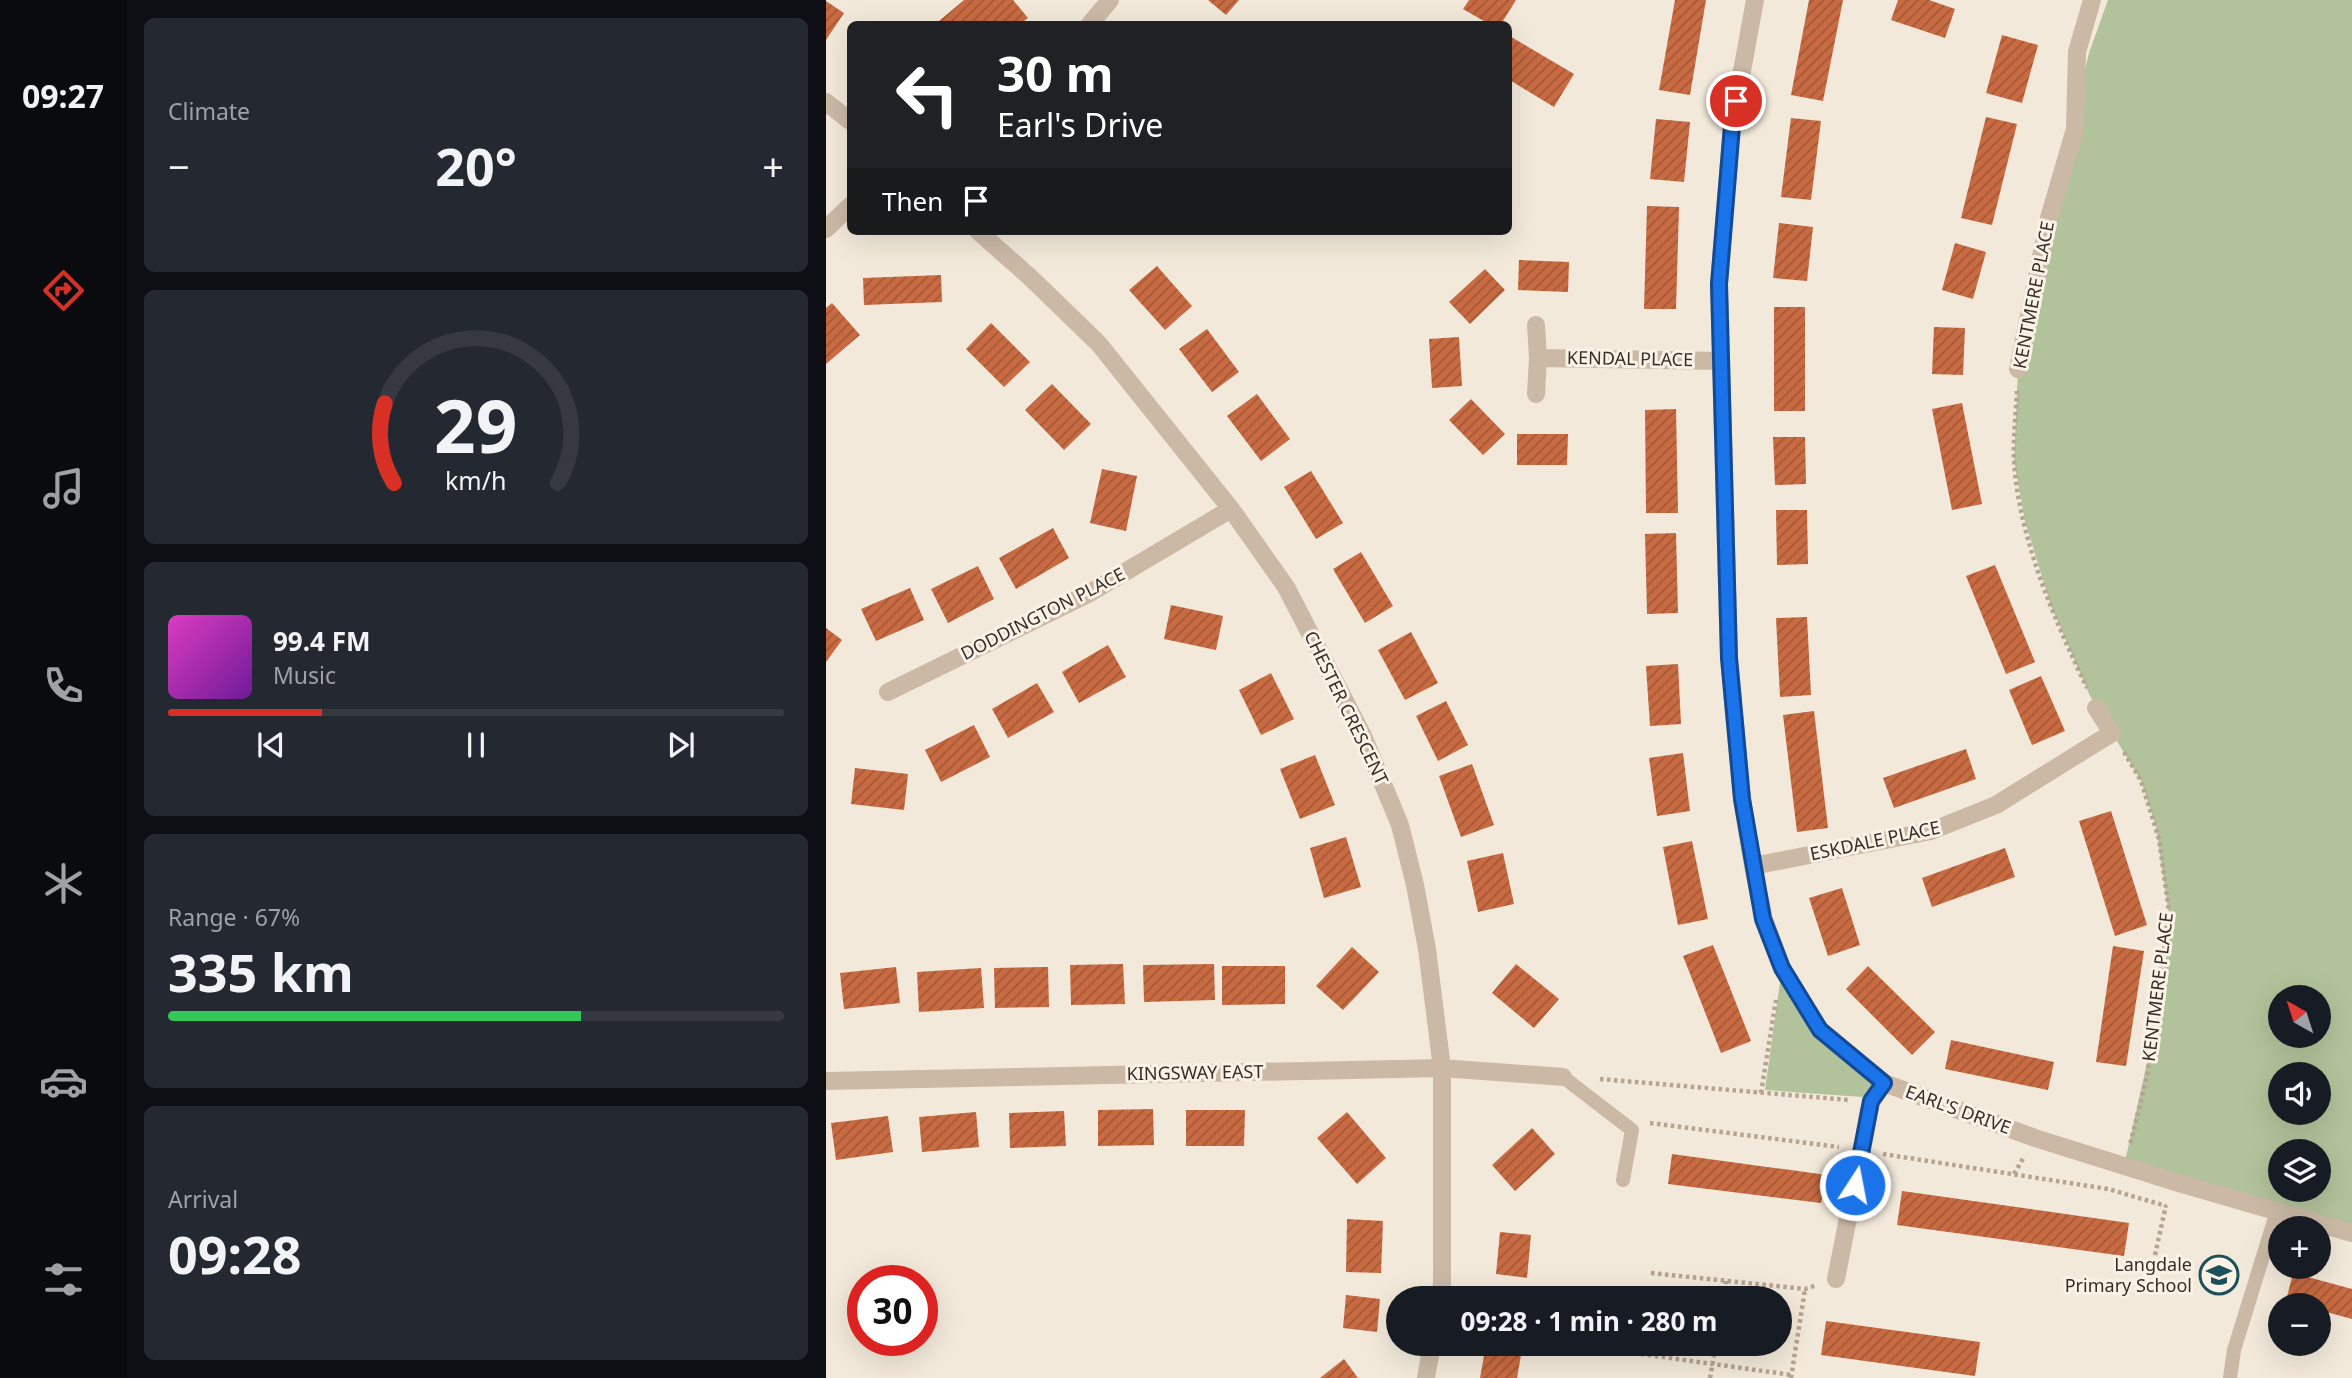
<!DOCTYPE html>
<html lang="en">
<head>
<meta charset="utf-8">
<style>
  body { margin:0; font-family:"Noto Sans",sans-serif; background:#242831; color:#f1f3f6; height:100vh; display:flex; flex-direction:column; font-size:26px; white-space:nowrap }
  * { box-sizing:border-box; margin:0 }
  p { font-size:23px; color:#9ea1a6 }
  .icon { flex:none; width:38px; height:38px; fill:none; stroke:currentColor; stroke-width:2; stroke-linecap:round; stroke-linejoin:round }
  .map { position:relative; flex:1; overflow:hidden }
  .details { display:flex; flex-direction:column; gap:18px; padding:18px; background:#0d0f14; width:700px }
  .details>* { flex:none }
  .guide { position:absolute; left:21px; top:21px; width:665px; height:214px; border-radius:10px; box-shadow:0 7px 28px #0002; background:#202124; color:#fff; overflow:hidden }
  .needle { width:46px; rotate:321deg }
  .controls { position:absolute; left:1442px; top:985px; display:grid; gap:14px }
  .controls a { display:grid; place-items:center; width:63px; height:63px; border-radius:50%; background:#171b24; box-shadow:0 7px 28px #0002; font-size:35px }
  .speed { position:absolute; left:21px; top:1265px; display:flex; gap:14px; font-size:35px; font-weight:700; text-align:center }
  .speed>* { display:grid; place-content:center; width:91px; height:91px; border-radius:50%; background:#171b24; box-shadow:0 7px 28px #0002; line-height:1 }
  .speed .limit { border:10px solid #d22; background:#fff; color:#111 }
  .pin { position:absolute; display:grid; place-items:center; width:60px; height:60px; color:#fff; margin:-30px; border:4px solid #fff; border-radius:50%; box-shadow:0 2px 7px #0007 }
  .me { position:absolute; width:77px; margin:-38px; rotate:11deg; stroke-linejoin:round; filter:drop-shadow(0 0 5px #0008) }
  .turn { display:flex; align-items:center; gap:24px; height:147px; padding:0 35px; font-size:32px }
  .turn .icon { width:91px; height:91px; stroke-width:2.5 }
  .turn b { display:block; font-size:49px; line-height:60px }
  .then { display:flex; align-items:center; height:66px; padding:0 35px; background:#0003; gap:14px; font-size:26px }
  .big { font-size:52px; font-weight:700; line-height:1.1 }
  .details .card { flex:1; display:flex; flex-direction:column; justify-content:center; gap:10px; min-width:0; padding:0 24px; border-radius:10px; background:#242831 }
  .details .dial { align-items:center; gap:0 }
  .dial svg { height:182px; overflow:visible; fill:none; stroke:#363941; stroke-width:7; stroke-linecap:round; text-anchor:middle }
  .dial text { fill:#f1f3f6; stroke:none }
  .song { display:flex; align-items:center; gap:21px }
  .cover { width:84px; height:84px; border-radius:10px; background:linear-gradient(135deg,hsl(310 70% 55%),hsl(280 70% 35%)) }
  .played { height:7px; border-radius:4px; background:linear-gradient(90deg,#d93025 25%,#363941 25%) }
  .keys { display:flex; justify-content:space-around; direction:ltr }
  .heat { display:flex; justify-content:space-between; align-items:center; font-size:38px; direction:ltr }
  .charge { height:10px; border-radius:5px; background:linear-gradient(90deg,#34c759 67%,#363941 0) }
  .trip { position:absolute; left:560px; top:1286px; width:406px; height:70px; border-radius:35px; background:#171b24; box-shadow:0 7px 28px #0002; font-weight:700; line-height:70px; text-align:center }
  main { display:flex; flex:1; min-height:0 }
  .dock { display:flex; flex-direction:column; width:126px; justify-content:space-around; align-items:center; background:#090b0e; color:#9ea1a6 }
  .dock .icon { width:49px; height:49px }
  .dock .selected { color:#d93025 }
  .dock b { font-size:32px; color:#f1f3f6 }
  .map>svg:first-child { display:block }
  .green { fill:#b2c29a; fill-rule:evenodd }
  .building { fill:url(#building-hatch) }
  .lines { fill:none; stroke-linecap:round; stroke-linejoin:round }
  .path { stroke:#b6a390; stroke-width:4.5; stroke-dasharray:3.5 3.5; stroke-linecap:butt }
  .service { stroke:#cbb9a6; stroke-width:14 }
  .minor { stroke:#cbb9a6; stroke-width:18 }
  .route-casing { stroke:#114b97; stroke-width:18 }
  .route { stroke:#1a73e8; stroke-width:12 }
  .labels { text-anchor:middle; stroke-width:6; stroke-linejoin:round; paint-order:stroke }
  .street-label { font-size:18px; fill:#372d27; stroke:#faf2e7 }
  .poi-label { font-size:18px; fill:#372d27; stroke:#faf2e7; text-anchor:end }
</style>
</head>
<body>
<main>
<nav class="dock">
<b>09:27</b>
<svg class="icon selected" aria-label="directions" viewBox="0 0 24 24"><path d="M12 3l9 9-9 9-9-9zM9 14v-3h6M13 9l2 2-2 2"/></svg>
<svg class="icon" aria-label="music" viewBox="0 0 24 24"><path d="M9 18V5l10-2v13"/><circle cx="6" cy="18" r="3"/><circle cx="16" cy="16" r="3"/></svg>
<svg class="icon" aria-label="phone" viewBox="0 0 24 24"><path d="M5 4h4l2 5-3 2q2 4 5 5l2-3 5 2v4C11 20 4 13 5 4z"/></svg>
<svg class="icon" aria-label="climate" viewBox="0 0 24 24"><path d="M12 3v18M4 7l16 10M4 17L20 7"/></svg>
<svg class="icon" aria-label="car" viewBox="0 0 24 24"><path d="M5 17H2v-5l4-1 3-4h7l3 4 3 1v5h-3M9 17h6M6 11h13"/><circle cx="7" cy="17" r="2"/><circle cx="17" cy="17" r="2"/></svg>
<svg class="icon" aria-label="filters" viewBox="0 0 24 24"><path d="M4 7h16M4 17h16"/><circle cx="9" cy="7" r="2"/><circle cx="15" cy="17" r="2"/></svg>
</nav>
<section class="details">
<div class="card"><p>Climate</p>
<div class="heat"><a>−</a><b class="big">20°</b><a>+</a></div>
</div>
<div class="card dial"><svg viewBox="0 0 100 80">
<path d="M14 69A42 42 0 1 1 86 69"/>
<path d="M14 69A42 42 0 0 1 10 34" stroke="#d93025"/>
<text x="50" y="56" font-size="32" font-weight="700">29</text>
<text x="50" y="72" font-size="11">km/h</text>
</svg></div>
<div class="card">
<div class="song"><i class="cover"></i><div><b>99.4 FM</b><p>Music</p></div></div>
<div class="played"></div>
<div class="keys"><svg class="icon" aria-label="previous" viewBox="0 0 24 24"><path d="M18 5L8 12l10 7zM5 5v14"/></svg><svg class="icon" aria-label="pause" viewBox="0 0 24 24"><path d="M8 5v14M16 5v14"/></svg><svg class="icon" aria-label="next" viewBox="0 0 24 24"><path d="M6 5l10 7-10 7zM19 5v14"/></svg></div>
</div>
<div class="card"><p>Range · 67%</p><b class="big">335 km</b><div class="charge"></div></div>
<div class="card"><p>Arrival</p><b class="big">09:28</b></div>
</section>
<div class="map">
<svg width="1526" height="1378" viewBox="0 0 1526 1378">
  <defs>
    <pattern id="building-hatch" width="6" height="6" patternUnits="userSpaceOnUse" patternTransform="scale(1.75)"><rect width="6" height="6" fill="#c96b42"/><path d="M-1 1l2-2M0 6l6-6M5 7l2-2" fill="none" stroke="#a45837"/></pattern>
  </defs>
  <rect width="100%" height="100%" fill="#f2e9da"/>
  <path class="green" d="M1282,0H1526V1233L1298,1166L1327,1036L1345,929L1330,827L1315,781L1264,696L1225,606L1199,521L1188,461L1192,369L1223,218L1263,53ZM1454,998H1493V1036H1454ZM1454,1074H1493V1113H1454ZM1454,1152H1493V1190H1454Z
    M956,968L994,1030L1058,1083L1036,1097L939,1090Z"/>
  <path class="building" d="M138,0H187L202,18L194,24H116L113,21Z
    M382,0H413L400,15Z
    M643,0H690L675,24H663L637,9Z
    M849,0H880L864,95L833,90Z
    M983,0H1017L997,101L965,95Z
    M1072,0H1103L1129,9L1119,38L1065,20Z
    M0,1L18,13L0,40Z
    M682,35L748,74L728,107L682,79Z
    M1176,35L1212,45L1196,103L1160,93Z
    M1160,117L1191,124L1166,225L1135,218Z
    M965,118L995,121L985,200L955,197Z
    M830,119L864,122L858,182L824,179Z
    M821,206L853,207L850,309H818Z
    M953,223L987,227L981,281L947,278Z
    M1129,243L1160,252L1147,299L1116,290Z
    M693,260L743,262L742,292L692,290Z
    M331,266L366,306L339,330L303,290Z
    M659,269L679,290L644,324L623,302Z
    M115,275L116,302L38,305L37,278Z
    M6,303L34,335L0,364V308Z
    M948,307H979V411H948Z
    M165,323L204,362L178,387L140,349Z
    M1108,327L1139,328L1137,375L1106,374Z
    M381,329L413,372L386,392L353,349Z
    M633,337L636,386L606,388L603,339Z
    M226,384L265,424L238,450L199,410Z
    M431,394L464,439L435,461L401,416Z
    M645,399L679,434L657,455L623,420Z
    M1136,403L1156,504L1126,510L1106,409Z
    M850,409L852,513H820L819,410Z
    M691,434H742L741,465H691Z
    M947,437H979L980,484L949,485Z
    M276,469L311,476L300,531L264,523Z
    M485,471L517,523L490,539L458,487Z
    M950,510H981L982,564L951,565Z
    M227,528L243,558L190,589L173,558Z
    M850,533L852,613L821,614L819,534Z
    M535,552L567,606L539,623L507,569Z
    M1169,565L1209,662L1180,674L1140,576Z
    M152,566L168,599L122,623L105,589Z
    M84,588L98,620L50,641L35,609Z
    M345,605L397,616L390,650L338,639Z
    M981,617L985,695L954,697L950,618Z
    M0,628L16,640L0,662Z
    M585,632L612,683L579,700L552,650Z
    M282,645L300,677L253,703L236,672Z
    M852,664L855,724L824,726L820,666Z
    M445,673L468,719L435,735L413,690Z
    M1215,676L1239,731L1206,745L1183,690Z
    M211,683L228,712L182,738L166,709Z
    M620,701L642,745L612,761L590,716Z
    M988,711L1002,828L971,832L957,715Z
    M148,725L164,757L115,782L99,750Z
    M1140,749L1150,779L1068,808L1057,778Z
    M857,753L864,811L831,816L823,758Z
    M489,755L509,805L474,819L454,769Z
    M646,764L668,825L635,837L613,776Z
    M29,768L82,774L78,810L25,804Z
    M1285,811L1321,925L1289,936L1253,821Z
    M520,837L535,887L498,898L484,848Z
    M866,841L882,919L852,925L837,847Z
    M1179,848L1189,877L1106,907L1096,878Z
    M677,853L688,904L652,912L641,861Z
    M1016,888L1034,945L1002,956L983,898Z
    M887,945L925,1041L895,1053L857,956Z
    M1287,946L1318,951L1300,1066L1270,1062Z
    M526,947L553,972L517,1010L490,986Z
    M297,964L299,1004L245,1005L244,965Z
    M388,964L389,1000L318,1002L317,965Z
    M690,964L733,999L708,1028L666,993Z
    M396,966H459V1004L396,1005Z
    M1042,966L1109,1032L1086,1055L1020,989Z
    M70,967L74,1003L18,1009L14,973Z
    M222,967L223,1007L169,1008L168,968Z
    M155,968L158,1008L93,1012L91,972Z
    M1125,1040L1228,1062L1222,1090L1119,1069Z
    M327,1109L328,1145L272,1146V1110Z
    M360,1110H419L418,1146H360Z
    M238,1111L240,1146L184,1148L183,1113Z
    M150,1112L153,1147L96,1152L93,1117Z
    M521,1112L560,1158L531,1184L491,1138Z
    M62,1116L67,1152L10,1160L5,1123Z
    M706,1128L729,1154L689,1191L666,1165Z
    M846,1154L1001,1175L995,1203L842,1184Z
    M1076,1191L1303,1223L1298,1256L1071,1225Z
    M521,1219L557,1221L555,1273L520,1272Z
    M674,1232L705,1235L701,1278L670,1274Z
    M1467,1273L1526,1289V1319L1493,1310V1306H1477L1460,1301Z
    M520,1295L554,1299L551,1332L517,1328Z
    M1000,1321L1154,1342L1149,1376L995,1355Z
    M659,1350L695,1355L691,1378H654Z
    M518,1359L532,1378H494Z"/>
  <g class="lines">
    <path class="path" d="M1191,391C1190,414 1187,438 1188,461C1193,538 1228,619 1261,688
      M1298,752L1315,781L1333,839L1343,911L1321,1076L1304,1145
      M774,1079L1023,1100
      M935,1093L950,1000
      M824,1123L1013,1147
      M1057,1154L1282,1189L1340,1206
      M1188,1174L1198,1157
      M1329,1255L1340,1205
      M825,1273L979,1289L991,1285
      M897,1298L900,1281
      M815,1354L966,1375
      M884,1378L890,1344
      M965,1378L979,1289"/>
    <path class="service" d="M737,1077L806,1130L797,1180
      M1404,1378L1408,1350L1451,1211"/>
    <path class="minor" d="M929,0L906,126L893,284L903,658L916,799L927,866L938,919L956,968L994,1030L1058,1083L1209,1138L1346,1181L1526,1233
      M264,24L284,0
      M0,102L24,121
      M0,229L24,206
      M152,231L206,279L273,344L405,509L460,587L537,736L574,825L589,885L601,949L616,1068V1283L614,1298
      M712,358L895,361
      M1192,369L1223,218L1249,129L1251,52L1266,0
      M710,394L712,358L710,325
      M62,692L262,594L405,509
      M927,866L1105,831L1170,805L1286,733L1270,708
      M0,1081L616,1068L737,1077
      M1010,1279L1045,1102L1058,1083
      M600,1378L606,1344"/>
  </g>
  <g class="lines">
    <defs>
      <path id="route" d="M910,101L906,126L893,284L903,658L916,799L937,919L956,968L994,1030L1058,1083L1045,1101L1029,1185"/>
    </defs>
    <use href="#route" class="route-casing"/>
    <use href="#route" class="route"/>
  </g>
  <defs>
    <symbol id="school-ring" viewBox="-11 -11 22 22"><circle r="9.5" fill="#faf2e7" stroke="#1c5159" stroke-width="1.5"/><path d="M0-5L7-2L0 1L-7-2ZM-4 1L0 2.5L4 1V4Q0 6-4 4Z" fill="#1c5159"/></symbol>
  </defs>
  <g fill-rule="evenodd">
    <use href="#school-ring" x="1371" y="1253" width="44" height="44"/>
  </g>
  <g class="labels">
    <g class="street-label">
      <text transform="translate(1208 295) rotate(-79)" y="6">KENTMERE PLACE</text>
      <text transform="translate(804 359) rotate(1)" y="6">KENDAL PLACE</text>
      <text transform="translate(217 614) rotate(-27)" y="6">DODDINGTON PLACE</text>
      <text transform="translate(520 708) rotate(64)" y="6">CHESTER CRESCENT</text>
      <text transform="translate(1049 841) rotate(-12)" y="6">ESKDALE PLACE</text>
      <text transform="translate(1332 987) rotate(-83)" y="6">KENTMERE PLACE</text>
      <text transform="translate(369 1073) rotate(-1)" y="6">KINGSWAY EAST</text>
      <text transform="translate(1132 1110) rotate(20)" y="6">EARL'S DRIVE</text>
    </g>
    <g class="poi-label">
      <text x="1366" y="1271">Langdale<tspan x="1366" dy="21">Primary School</tspan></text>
    </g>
  </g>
</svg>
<div class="controls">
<a><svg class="needle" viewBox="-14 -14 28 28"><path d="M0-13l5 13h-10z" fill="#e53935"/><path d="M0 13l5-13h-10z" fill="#9ea1a6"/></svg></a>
<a><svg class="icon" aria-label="sound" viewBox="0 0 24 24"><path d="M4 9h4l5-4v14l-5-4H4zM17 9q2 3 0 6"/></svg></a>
<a><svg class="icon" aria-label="layers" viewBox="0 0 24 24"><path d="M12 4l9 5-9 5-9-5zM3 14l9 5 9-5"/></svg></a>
<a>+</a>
<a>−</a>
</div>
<div class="speed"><div class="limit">30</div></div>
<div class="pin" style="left:910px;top:101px;background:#d93025"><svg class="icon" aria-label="arrive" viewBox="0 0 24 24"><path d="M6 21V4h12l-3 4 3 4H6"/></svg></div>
<svg class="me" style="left:1029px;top:1185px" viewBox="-20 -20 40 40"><circle r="17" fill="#1a73e8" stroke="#fff" stroke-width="3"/><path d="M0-11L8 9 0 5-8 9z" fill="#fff"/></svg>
<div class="trip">09:28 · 1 min · 280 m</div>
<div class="guide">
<div class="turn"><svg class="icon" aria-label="left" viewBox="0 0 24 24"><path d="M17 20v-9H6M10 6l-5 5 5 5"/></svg><div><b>30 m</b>Earl's Drive</div></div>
<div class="then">Then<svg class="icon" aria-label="arrive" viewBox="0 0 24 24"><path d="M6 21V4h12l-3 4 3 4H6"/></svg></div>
</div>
</div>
</main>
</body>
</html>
